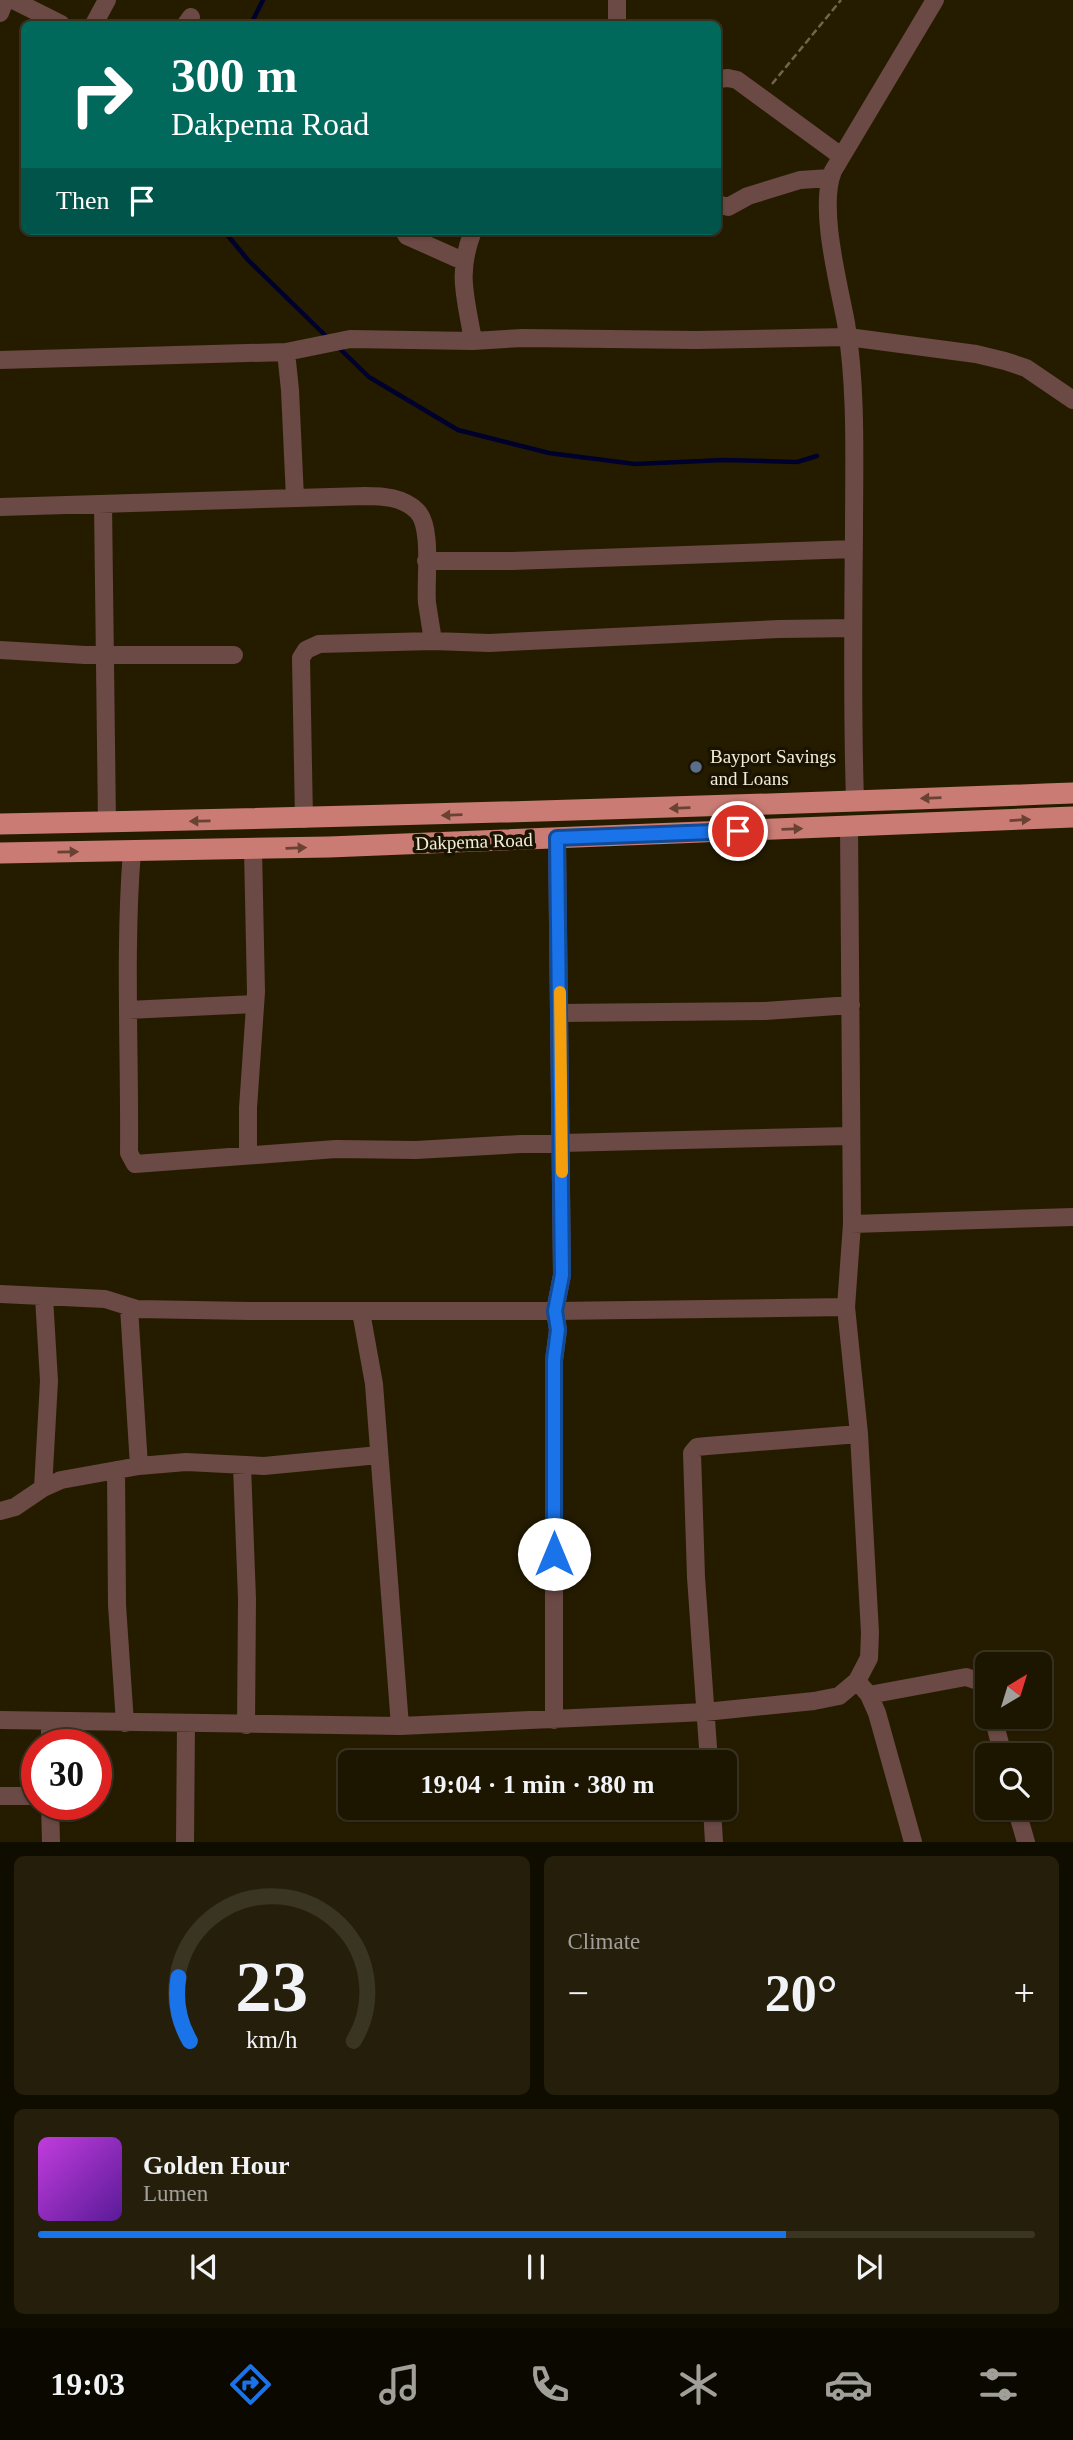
<!DOCTYPE html>
<html lang="en">
<head>
<meta charset="utf-8">
<style>
  body { margin:0; font-family:Georgia,serif; background:#251e0a; color:#f1f3f6; height:100vh; display:flex; flex-direction:column; font-size:26px; white-space:nowrap }
  * { box-sizing:border-box; margin:0 }
  p { font-size:23px; color:#a09f99 }
  .icon { flex:none; width:38px; height:38px; fill:none; stroke:currentColor; stroke-width:2; stroke-linecap:round; stroke-linejoin:round }
  .map { position:relative; height:1842px; overflow:hidden }
  .sheet { display:flex; flex-direction:column; gap:14px; padding:14px; background:#0f0c00; flex:1 }
  .sheet>* { flex:none }
  .top-card { position:absolute; left:21px; top:21px; width:700px; height:214px; border-radius:10px; box-shadow:0 2px 5px #0004,0 0 0 2px #3a3422; background:#00695c; color:#fff; overflow:hidden }
  .needle { width:46px; rotate:38deg }
  .controls { position:absolute; left:975px; top:1652px; display:grid; gap:14px }
  .controls a { display:grid; place-items:center; width:77px; height:77px; border-radius:10px; background:#1c1500; box-shadow:0 2px 5px #0004,0 0 0 2px #3a3422; font-size:35px }
  .speed { position:absolute; left:21px; top:1729px; display:flex; gap:14px; font-size:35px; font-weight:700; text-align:center }
  .speed>* { display:grid; place-content:center; width:91px; height:91px; border-radius:50%; background:#1c1500; box-shadow:0 2px 5px #0004,0 0 0 2px #3a3422; line-height:1 }
  .speed .limit { border:10px solid #d22; background:#fff; color:#111 }
  .pin { position:absolute; display:grid; place-items:center; width:60px; height:60px; color:#fff; margin:-30px; border:4px solid #fff; border-radius:50%; box-shadow:0 2px 7px #0007 }
  .me { position:absolute; width:77px; margin:-38px; rotate:0deg; stroke-linejoin:round; filter:drop-shadow(0 0 5px #0008) }
  .turn { display:flex; align-items:center; gap:24px; height:147px; padding:0 35px; font-size:32px }
  .turn .icon { width:91px; height:91px; stroke-width:2.5 }
  .turn b { display:block; font-size:49px; line-height:60px }
  .then { display:flex; align-items:center; height:66px; padding:0 35px; background:#0003; gap:14px; font-size:26px }
  .big { font-size:52px; font-weight:800; line-height:1.1 }
  .sheet .widget { flex:1; display:flex; flex-direction:column; justify-content:center; gap:10px; min-width:0; padding:0 24px; border-radius:10px; background:#251e0a }
  .sheet .dial { align-items:center; gap:0 }
  .dial svg { height:182px; overflow:visible; fill:none; stroke:#3a3422; stroke-width:7; stroke-linecap:round; text-anchor:middle }
  .dial text { fill:#f1f3f6; stroke:none }
  .song { display:flex; align-items:center; gap:21px }
  .cover { width:84px; height:84px; border-radius:10px; background:linear-gradient(135deg,hsl(290 70% 55%),hsl(270 70% 35%)) }
  .played { height:7px; border-radius:4px; background:linear-gradient(90deg,#1a73e8 75%,#3a3422 75%) }
  .keys { display:flex; justify-content:space-around; direction:ltr }
  .heat { display:flex; justify-content:space-between; align-items:center; font-size:38px; direction:ltr }
  .sheet .tiles { flex:1; display:grid; gap:14px; grid-template-columns:1fr 1fr }
  .widget:last-child { grid-column:span 2 }
  .trip { position:absolute; left:338px; top:1750px; width:399px; height:70px; border-radius:10px; background:#1c1500; box-shadow:0 2px 5px #0004,0 0 0 2px #3a3422; font-weight:800; line-height:70px; text-align:center }
  .tab-bar { display:flex; height:112px; justify-content:space-around; align-items:center; background:#0b0800; color:#a09f99 }
  .tab-bar .icon { width:49px; height:49px }
  .tab-bar .active { color:#1a73e8 }
  .tab-bar b { font-size:32px; color:#f1f3f6 }
  .map>svg:first-child { display:block }
  .lines { fill:none; stroke-linecap:round; stroke-linejoin:round }
  .stream { stroke:#00002c; stroke-width:4.5 }
  .path { stroke:#6d654d; stroke-width:2.5; stroke-dasharray:7 3.5; stroke-linecap:butt }
  .minor { stroke:#6b4945; stroke-width:18 }
  .trunk { stroke:#ca7c74; stroke-width:21 }
  .oneway { fill:#694234 }
  .route-casing { stroke:#114b97; stroke-width:18 }
  .route { stroke:#1a73e8; stroke-width:12 }
  .slow { stroke:#f59e0b; stroke-width:12 }
  .service-dot { fill:#5c6f8a; stroke:#1a1300; stroke-width:2.5 }
  .labels { text-anchor:middle; stroke-width:7; stroke-linejoin:round; paint-order:stroke }
  .poi-label { font-size:19px; fill:#f2ecdb; stroke:#1a1300; text-anchor:start }
  .street-label { font-size:19px; fill:#f2ecdb; stroke:#1a1300 }
</style>
</head>
<body>
<div class="map">
<svg width="1073" height="1842" viewBox="0 0 1073 1842">
  <rect width="100%" height="100%" fill="#251c00"/>
  <g class="lines">
    <path class="stream" d="M251,24L263,0
      M224,231L248,260L329,339
      M338,347L369,377L458,430L549,453L635,464L724,460L797,462L817,456"/>
    <path class="path" d="M772,84L841,0"/>
    <path class="minor" d="M13,0L61,24
      M617,0V24
      M0,13L5,0
      M94,24L107,0
      M186,24L191,17
      M718,79L728,78L737,80L841,156
      M718,204L728,207L748,196L800,180L830,178
      M404,231L407,236L463,261
      M473,231C456,274 466,297 473,341
      M286,352L350,339L473,341L522,338L696,340L848,337L976,354L1005,361L1026,368L1073,400
      M0,360L286,352L290,390L295,498
      M103,504L107,823
      M0,507L365,496C383,496 403,497 417,511C433,527 425,580 427,603C429,615 431,628 433,641
      M426,561H512L854,549
      M0,650L85,655H234
      M855,800C852,710 853,620 854,530C854,462 857,390 846,323C839,285 818,207 833,171L935,0
      M304,819L301,658L306,650L319,644L433,641L489,643L779,629L853,628
      M132,851C124,951 130,1052 129,1153L135,1164L336,1149L416,1150L521,1144L849,1136
      M128,1010L255,1004
      M560,1013L765,1011L851,1005
      M248,1154V1108L256,992L253,849
      M852,1224L1073,1217
      M0,1294L105,1299L137,1309L249,1311H555L846,1307
      M129,1307L139,1466
      M361,1312L374,1384L400,1726
      M242,1466L247,1599L246,1725
      M116,1470L117,1605L125,1723
      M43,1488L49,1381L44,1297
      M0,1511L15,1507L43,1488L61,1480L139,1466L186,1462L264,1466L379,1455
      M857,1681L869,1695L877,1713L913,1842
      M869,1695L966,1677L981,1682L987,1695
      M993,1717L1003,1755
      M0,1720L400,1726L705,1712L814,1701L839,1696L857,1681L869,1658L870,1633L859,1434L846,1307L852,1224L849,827
      M554,1720V1360L558,1330L555,1311L562,1275L557,838
      M50,1721V1745
      M709,1762L696,1577L692,1453L697,1447L707,1446L859,1434
      M0,1796H37
      M50,1804L51,1842
      M712,1808L714,1842
      M1016,1808L1026,1842
      M185,1842L186,1724"/>
    <path class="trunk" d="M0,824C358,817 715,807 1073,793
      M0,853L329,847L1073,817"/>
  </g>
  <defs><path id="oneway-solid" d="M-6-.8H1V-3.2L6.5 0L1 3.2V.8H-6Z" transform="scale(1.75)"/></defs>
  <g class="oneway">
    <use href="#oneway-solid" transform="translate(931 798) rotate(178)"/>
    <use href="#oneway-solid" transform="translate(680 808) rotate(178)"/>
    <use href="#oneway-solid" transform="translate(452 815) rotate(178)"/>
    <use href="#oneway-solid" transform="translate(1020 820) rotate(-3)"/>
    <use href="#oneway-solid" transform="translate(200 821) rotate(179)"/>
    <use href="#oneway-solid" transform="translate(792 829) rotate(-2)"/>
    <use href="#oneway-solid" transform="translate(296 848) rotate(-2)"/>
    <use href="#oneway-solid" transform="translate(68 852) rotate(-1)"/>
  </g>
  <g class="lines">
    <defs>
      <path id="route" d="M554,1554V1360L558,1330L555,1311L562,1275L557,838L738,831"/>
    </defs>
    <use href="#route" class="route-casing"/>
    <use href="#route" class="route"/>
    <path class="slow" d="M560,992L562,1172"/>
  </g>
  <circle class="service-dot" cx="696" cy="767" r="7"/>
  <g class="labels">
    <g class="poi-label">
      <text x="710" y="763">Bayport Savings<tspan x="710" dy="22">and Loans</tspan></text>
    </g>
    <g class="street-label">
      <text transform="translate(474 841) rotate(-2)" y="7">Dakpema Road</text>
    </g>
  </g>
</svg>
<div class="controls">
<a><svg class="needle" viewBox="-14 -14 28 28"><path d="M0-13l5 13h-10z" fill="#e53935"/><path d="M0 13l5-13h-10z" fill="#a09f99"/></svg></a>
<a><svg class="icon" aria-label="search" viewBox="0 0 24 24"><circle cx="10" cy="10" r="6"/><path d="M15 15l6 6"/></svg></a>
</div>
<div class="speed"><div class="limit">30</div></div>
<div class="pin" style="left:738px;top:831px;background:#d93025"><svg class="icon" aria-label="arrive" viewBox="0 0 24 24"><path d="M6 21V4h12l-3 4 3 4H6"/></svg></div>
<svg class="me" style="left:554px;top:1554px" viewBox="-20 -20 40 40"><circle r="19" fill="#fff"/><path d="M0-13L10 11 0 6-10 11z" fill="#1a73e8"/></svg>
<div class="trip">19:04 · 1 min · 380 m</div>
<div class="top-card">
<div class="turn"><svg class="icon" aria-label="right" viewBox="0 0 24 24"><path d="M7 20v-9h11M14 6l5 5-5 5"/></svg><div><b>300 m</b>Dakpema Road</div></div>
<div class="then">Then<svg class="icon" aria-label="arrive" viewBox="0 0 24 24"><path d="M6 21V4h12l-3 4 3 4H6"/></svg></div>
</div>
</div>
<section class="sheet">
<div class="tiles">
<div class="widget dial"><svg viewBox="0 0 100 80">
<path d="M14 69A42 42 0 1 1 86 69"/>
<path d="M14 69A42 42 0 0 1 9 41" stroke="#1a73e8"/>
<text x="50" y="56" font-size="32" font-weight="700">23</text>
<text x="50" y="72" font-size="11">km/h</text>
</svg></div>
<div class="widget"><p>Climate</p>
<div class="heat"><a>−</a><b class="big">20°</b><a>+</a></div>
</div>
<div class="widget">
<div class="song"><i class="cover"></i><div><b>Golden Hour</b><p>Lumen</p></div></div>
<div class="played"></div>
<div class="keys"><svg class="icon" aria-label="previous" viewBox="0 0 24 24"><path d="M18 5L8 12l10 7zM5 5v14"/></svg><svg class="icon" aria-label="pause" viewBox="0 0 24 24"><path d="M8 5v14M16 5v14"/></svg><svg class="icon" aria-label="next" viewBox="0 0 24 24"><path d="M6 5l10 7-10 7zM19 5v14"/></svg></div>
</div>
</div>
</section>
<nav class="tab-bar">
<b>19:03</b>
<svg class="icon active" aria-label="directions" viewBox="0 0 24 24"><path d="M12 3l9 9-9 9-9-9zM9 14v-3h6M13 9l2 2-2 2"/></svg>
<svg class="icon" aria-label="music" viewBox="0 0 24 24"><path d="M9 18V5l10-2v13"/><circle cx="6" cy="18" r="3"/><circle cx="16" cy="16" r="3"/></svg>
<svg class="icon" aria-label="phone" viewBox="0 0 24 24"><path d="M5 4h4l2 5-3 2q2 4 5 5l2-3 5 2v4C11 20 4 13 5 4z"/></svg>
<svg class="icon" aria-label="climate" viewBox="0 0 24 24"><path d="M12 3v18M4 7l16 10M4 17L20 7"/></svg>
<svg class="icon" aria-label="car" viewBox="0 0 24 24"><path d="M5 17H2v-5l4-1 3-4h7l3 4 3 1v5h-3M9 17h6M6 11h13"/><circle cx="7" cy="17" r="2"/><circle cx="17" cy="17" r="2"/></svg>
<svg class="icon" aria-label="filters" viewBox="0 0 24 24"><path d="M4 7h16M4 17h16"/><circle cx="9" cy="7" r="2"/><circle cx="15" cy="17" r="2"/></svg>
</nav>
</body>
</html>
